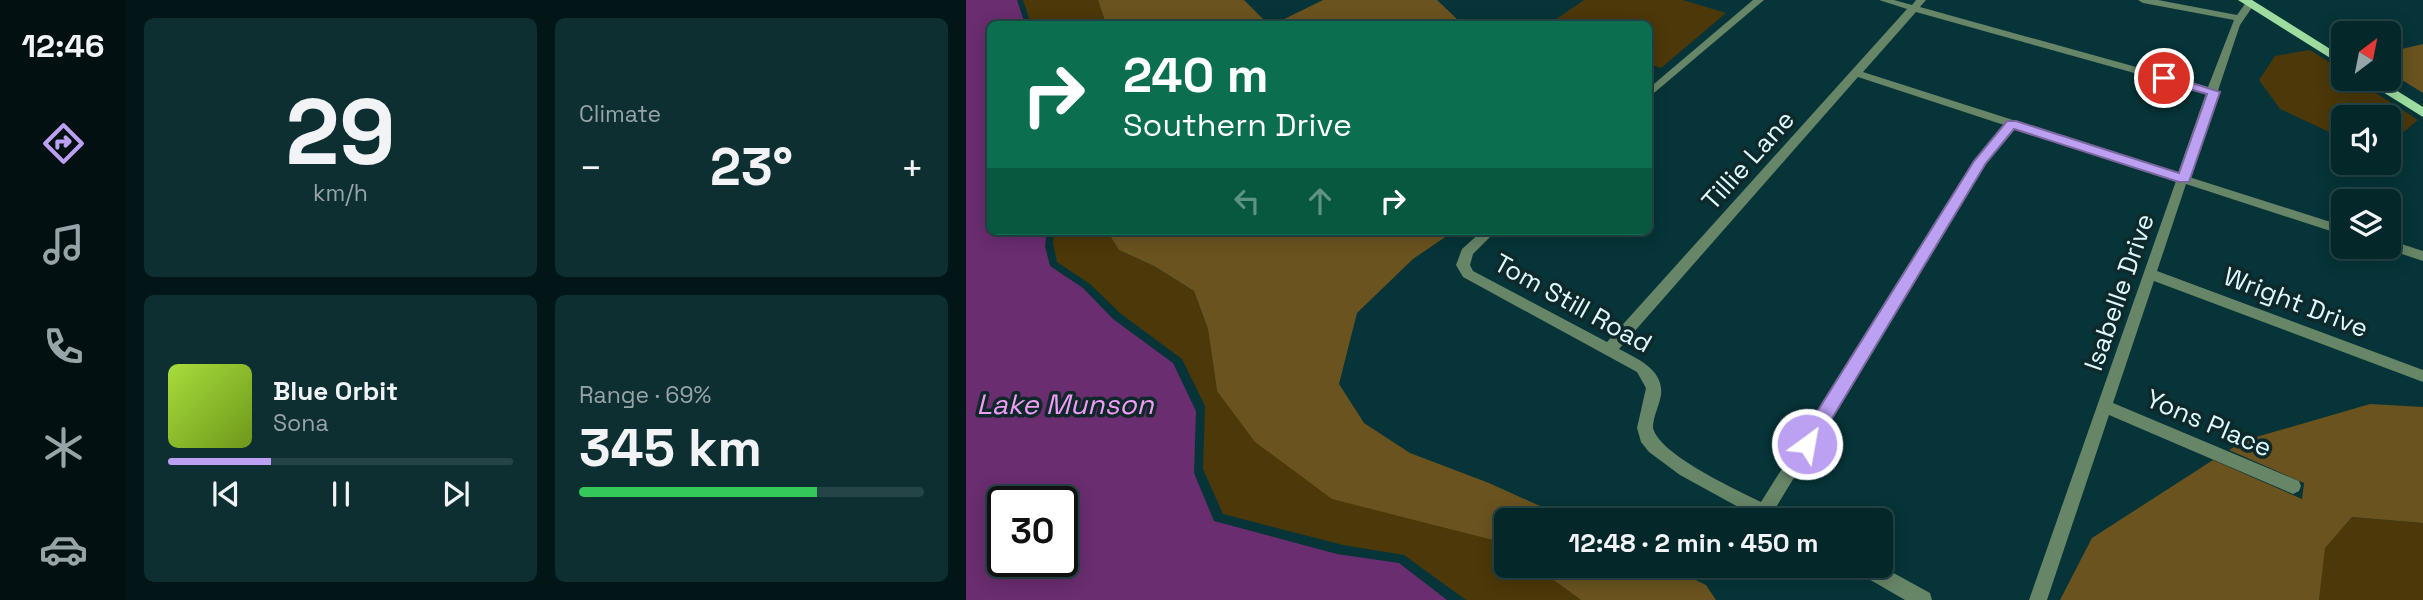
<!DOCTYPE html>
<html lang="en">
<head>
<meta charset="utf-8">
<style>
  body { margin:0; font-family:"Space Grotesk",sans-serif; background:#0d2f32; color:#f1f3f6; height:100vh; display:flex; flex-direction:column; font-size:26px; white-space:nowrap }
  * { box-sizing:border-box; margin:0 }
  p { font-size:23px; color:#97a5a8 }
  .icon { flex:none; width:38px; height:38px; fill:none; stroke:currentColor; stroke-width:2; stroke-linecap:round; stroke-linejoin:round }
  .map { position:relative; flex:1; overflow:hidden }
  .side { display:flex; flex-direction:column; gap:18px; padding:18px; background:#021517; width:840px }
  .side>* { flex:none }
  .top-card { position:absolute; left:21px; top:21px; width:665px; height:214px; border-radius:10px; box-shadow:0 4px 18px #0003,0 0 0 2px #254447; background:#0b6e4f; color:#fff; overflow:hidden }
  .needle { width:46px; rotate:32deg }
  .fabs { position:absolute; left:1365px; top:21px; display:grid; gap:14px }
  .fabs a { display:grid; place-items:center; width:70px; height:70px; border-radius:10px; background:#04272a; box-shadow:0 4px 18px #0003,0 0 0 2px #254447; font-size:35px }
  .speed { position:absolute; left:21px; top:486px; display:flex; gap:14px; font-size:35px; font-weight:700; text-align:center }
  .speed>* { display:grid; place-content:center; width:91px; height:91px; border-radius:50%; background:#04272a; box-shadow:0 4px 18px #0003,0 0 0 2px #254447; line-height:1 }
  .speed .limit { border:4px solid #111; border-radius:10px; background:#fff; color:#111 }
  .pin { position:absolute; display:grid; place-items:center; width:60px; height:60px; color:#fff; margin:-30px; border:4px solid #fff; border-radius:50%; box-shadow:0 2px 7px #0007 }
  .me { position:absolute; width:77px; margin:-38px; rotate:32deg; stroke-linejoin:round; filter:drop-shadow(0 0 5px #0008) }
  .turn { display:flex; align-items:center; gap:24px; height:147px; padding:0 21px; font-size:32px }
  .turn .icon { width:91px; height:91px; stroke-width:2.5 }
  .turn b { display:block; font-size:49px; line-height:60px }
  .lanes { display:flex; align-items:center; height:66px; padding:0 21px; background:#0003; justify-content:center; gap:35px; direction:ltr }
  .lanes .off { opacity:.35 }
  .big { font-size:52px; font-weight:700; line-height:1.1 }
  .side .widget { flex:1; display:flex; flex-direction:column; justify-content:center; gap:10px; min-width:0; padding:0 24px; border-radius:10px; background:#0d2f32 }
  .side .dial { align-items:center; gap:0 }
  .dial b { font-size:91px; line-height:1 }
  .song { display:flex; align-items:center; gap:21px }
  .cover { width:84px; height:84px; border-radius:10px; background:linear-gradient(135deg,hsl(80 70% 55%),hsl(80 70% 35%)) }
  .played { height:7px; border-radius:4px; background:linear-gradient(90deg,#bca0f2 30%,#254447 30%) }
  .keys { display:flex; justify-content:space-around; direction:ltr }
  .heat { display:flex; justify-content:space-between; align-items:center; font-size:38px; direction:ltr }
  .charge { height:10px; border-radius:5px; background:linear-gradient(90deg,#34c759 69%,#254447 0) }
  .side .tiles { flex:1; display:grid; gap:18px; grid-template-columns:repeat(2,1fr) }
  .trip { position:absolute; left:528px; top:508px; width:399px; height:70px; border-radius:10px; background:#04272a; box-shadow:0 4px 18px #0003,0 0 0 2px #254447; font-weight:700; line-height:70px; text-align:center }
  main { display:flex; flex:1; min-height:0 }
  .tab-bar { display:flex; flex-direction:column; width:126px; justify-content:space-around; align-items:center; background:#021011; color:#97a5a8 }
  .tab-bar .icon { width:49px; height:49px }
  .tab-bar .selected { color:#bca0f2 }
  .tab-bar b { font-size:32px; color:#f1f3f6 }
  .map>svg:first-child { display:block }
  .green { fill:#4c3809 }
  .forest { fill:#6a531f }
  .water { fill:#6a2d6f; fill-rule:evenodd }
  .lines { fill:none; stroke-linecap:round; stroke-linejoin:round }
  .minor { fill:#678567; fill-rule:evenodd }
  .primary { fill:#9edd9f; fill-rule:evenodd }
  .route { fill:#bca0f2; stroke:#7a689d; stroke-width:2 }
  .labels { text-anchor:middle; stroke-width:7; stroke-linejoin:round; paint-order:stroke }
  .street-label { font-size:26px; fill:#ddfbfe; stroke:#0f282a }
  .water-label { font-size:28px; font-style:italic; fill:#f29cf8; stroke:#0f282a }
</style>
</head>
<body>
<main>
<nav class="tab-bar">
<b>12:46</b>
<svg class="icon selected" aria-label="directions" viewBox="0 0 24 24"><path d="M12 3l9 9-9 9-9-9zM9 14v-3h6M13 9l2 2-2 2"/></svg>
<svg class="icon" aria-label="music" viewBox="0 0 24 24"><path d="M9 18V5l10-2v13"/><circle cx="6" cy="18" r="3"/><circle cx="16" cy="16" r="3"/></svg>
<svg class="icon" aria-label="phone" viewBox="0 0 24 24"><path d="M5 4h4l2 5-3 2q2 4 5 5l2-3 5 2v4C11 20 4 13 5 4z"/></svg>
<svg class="icon" aria-label="climate" viewBox="0 0 24 24"><path d="M12 3v18M4 7l16 10M4 17L20 7"/></svg>
<svg class="icon" aria-label="car" viewBox="0 0 24 24"><path d="M5 17H2v-5l4-1 3-4h7l3 4 3 1v5h-3M9 17h6M6 11h13"/><circle cx="7" cy="17" r="2"/><circle cx="17" cy="17" r="2"/></svg>
</nav>
<section class="side">
<div class="tiles">
<div class="widget dial"><b>29</b><p>km/h</p></div>
<div class="widget"><p>Climate</p>
<div class="heat"><a>−</a><b class="big">23°</b><a>+</a></div>
</div>
<div class="widget">
<div class="song"><i class="cover"></i><div><b>Blue Orbit</b><p>Sona</p></div></div>
<div class="played"></div>
<div class="keys"><svg class="icon" aria-label="previous" viewBox="0 0 24 24"><path d="M18 5L8 12l10 7zM5 5v14"/></svg><svg class="icon" aria-label="pause" viewBox="0 0 24 24"><path d="M8 5v14M16 5v14"/></svg><svg class="icon" aria-label="next" viewBox="0 0 24 24"><path d="M6 5l10 7-10 7zM19 5v14"/></svg></div>
</div>
<div class="widget"><p>Range · 69%</p><b class="big">345 km</b><div class="charge"></div></div>
</div>
</section>
<div class="map">
<svg width="1457" height="600" viewBox="0 0 1457 600">
  <rect width="100%" height="100%" fill="#063438"/>
  <path class="green" d="M57,0H132L140,24H65Z
    M618,0H717L760,13L695,68L683,64L682,24H583Z
    M1344,50L1377,71V79H1388L1452,120L1430,138H1423V117H1377V137H1374L1314,109L1293,80L1309,56Z
    M88,231H141L153,250L188,266L228,291L242,329L251,391L459,521L528,540L541,548V565H567L615,600H500L438,555L377,545L257,514L237,469L239,406L216,359L155,314L124,284L91,262L87,243Z
    M1386,517L1457,523V600H1353L1358,548Z"/>
  <path class="forest" d="M132,0H278L302,24H140Z
    M357,0H471L490,18L493,24H308Z
    M1457,44V93L1423,72V52Z
    M141,231H488L447,259L391,313L373,384L398,423L444,453L523,483L605,520H541V548L527,540L366,499L289,442L251,391L242,329L228,291L188,266L153,250Z
    M1404,404L1457,407V523L1386,517L1359,548L1353,600H1094L1126,538L1247,460L1336,499L1338,483L1263,450L1280,440Z
    M567,565H699L740,585L750,600H615Z"/>
  <path class="water" d="M0,0H51L59,24H24V231H81L79,246L84,266L117,288L147,319L207,363L230,411L228,473L248,521L371,554L433,563L481,600H0ZM37,502H96V562H37Z"/>
  <g class="lines">
    <path class="minor" d="M787,0H798L682,98V89Z
      M913,0H928L946,5L950,0H960L954,7L1242,87L1268,20L1177,3L1172,0H1192L1271,15L1281,1H1287L1289,3L1274,25L1223,177L1377,226V235L1220,184L1191,271L1457,370V382L1188,281L1147,403L1333,481L1335,486L1333,491L1327,494L1143,415L1081,600H1063L1210,181L1048,128L1020,163L809,509L819,514L822,520H796L714,475L683,452L675,442L671,428L680,388L671,372L497,277L490,265L496,249L516,231H530L507,254L504,265L507,271L641,342L941,9ZM950,12L1240,93L1212,173L897,72ZM892,77L1038,125L1009,161L795,502C769,489 694,455 687,428C687,416 693,407 695,395C698,370 672,359 653,349Z
      M1423,240L1457,251V261L1418,248L1423,247Z
      M886,565H913L964,593L966,600H939L889,571Z"/>
    <path class="primary" d="M1272,0H1286L1377,57V66Z
      M1396,79H1412L1457,107V117Z"/>
  </g>
  <path class="route" d="M1198,74L1254,92L1223,182H1213L1048,129L1020,163L847,450L841,452L834,450L832,444L834,439L1008,161L1041,121H1050L1213,173L1241,94L1193,81L1192,78Z"/>
  <g class="labels">
    <g class="street-label">
      <text transform="translate(782 160) rotate(-48)" y="9">Tillie Lane</text>
      <text transform="translate(1153 292) rotate(-71)" y="9">Isabelle Drive</text>
      <text transform="translate(1330 302) rotate(21)" y="9">Wright Drive</text>
      <text transform="translate(607 303) rotate(29)" y="9">Tom Still Road</text>
      <text transform="translate(1243 423) rotate(23)" y="9">Yons Place</text>
    </g>
    <g class="water-label">
      <text x="99" y="414">Lake Munson</text>
    </g>
  </g>
</svg>
<div class="fabs">
<a><svg class="needle" viewBox="-14 -14 28 28"><path d="M0-13l5 13h-10z" fill="#e53935"/><path d="M0 13l5-13h-10z" fill="#97a5a8"/></svg></a>
<a><svg class="icon" aria-label="sound" viewBox="0 0 24 24"><path d="M4 9h4l5-4v14l-5-4H4zM17 9q2 3 0 6"/></svg></a>
<a><svg class="icon" aria-label="layers" viewBox="0 0 24 24"><path d="M12 4l9 5-9 5-9-5zM3 14l9 5 9-5"/></svg></a>
</div>
<div class="speed"><div class="limit">30</div></div>
<div class="pin" style="left:1198px;top:78px;background:#d93025"><svg class="icon" aria-label="arrive" viewBox="0 0 24 24"><path d="M6 21V4h12l-3 4 3 4H6"/></svg></div>
<svg class="me" style="left:841px;top:444px" viewBox="-20 -20 40 40"><circle r="17" fill="#bca0f2" stroke="#fff" stroke-width="3"/><path d="M0-11L8 9 0 5-8 9z" fill="#fff"/></svg>
<div class="trip">12:48 · 2 min · 450 m</div>
<div class="top-card">
<div class="turn"><svg class="icon" aria-label="right" viewBox="0 0 24 24"><path d="M7 20v-9h11M14 6l5 5-5 5"/></svg><div><b>240 m</b>Southern Drive</div></div>
<div class="lanes"><svg class="icon off" aria-label="left" viewBox="0 0 24 24"><path d="M17 20v-9H6M10 6l-5 5 5 5"/></svg><svg class="icon off" aria-label="ahead" viewBox="0 0 24 24"><path d="M12 20V5M6 11l6-6 6 6"/></svg><svg class="icon" aria-label="right" viewBox="0 0 24 24"><path d="M7 20v-9h11M14 6l5 5-5 5"/></svg></div>
</div>
</div>
</main>
</body>
</html>
